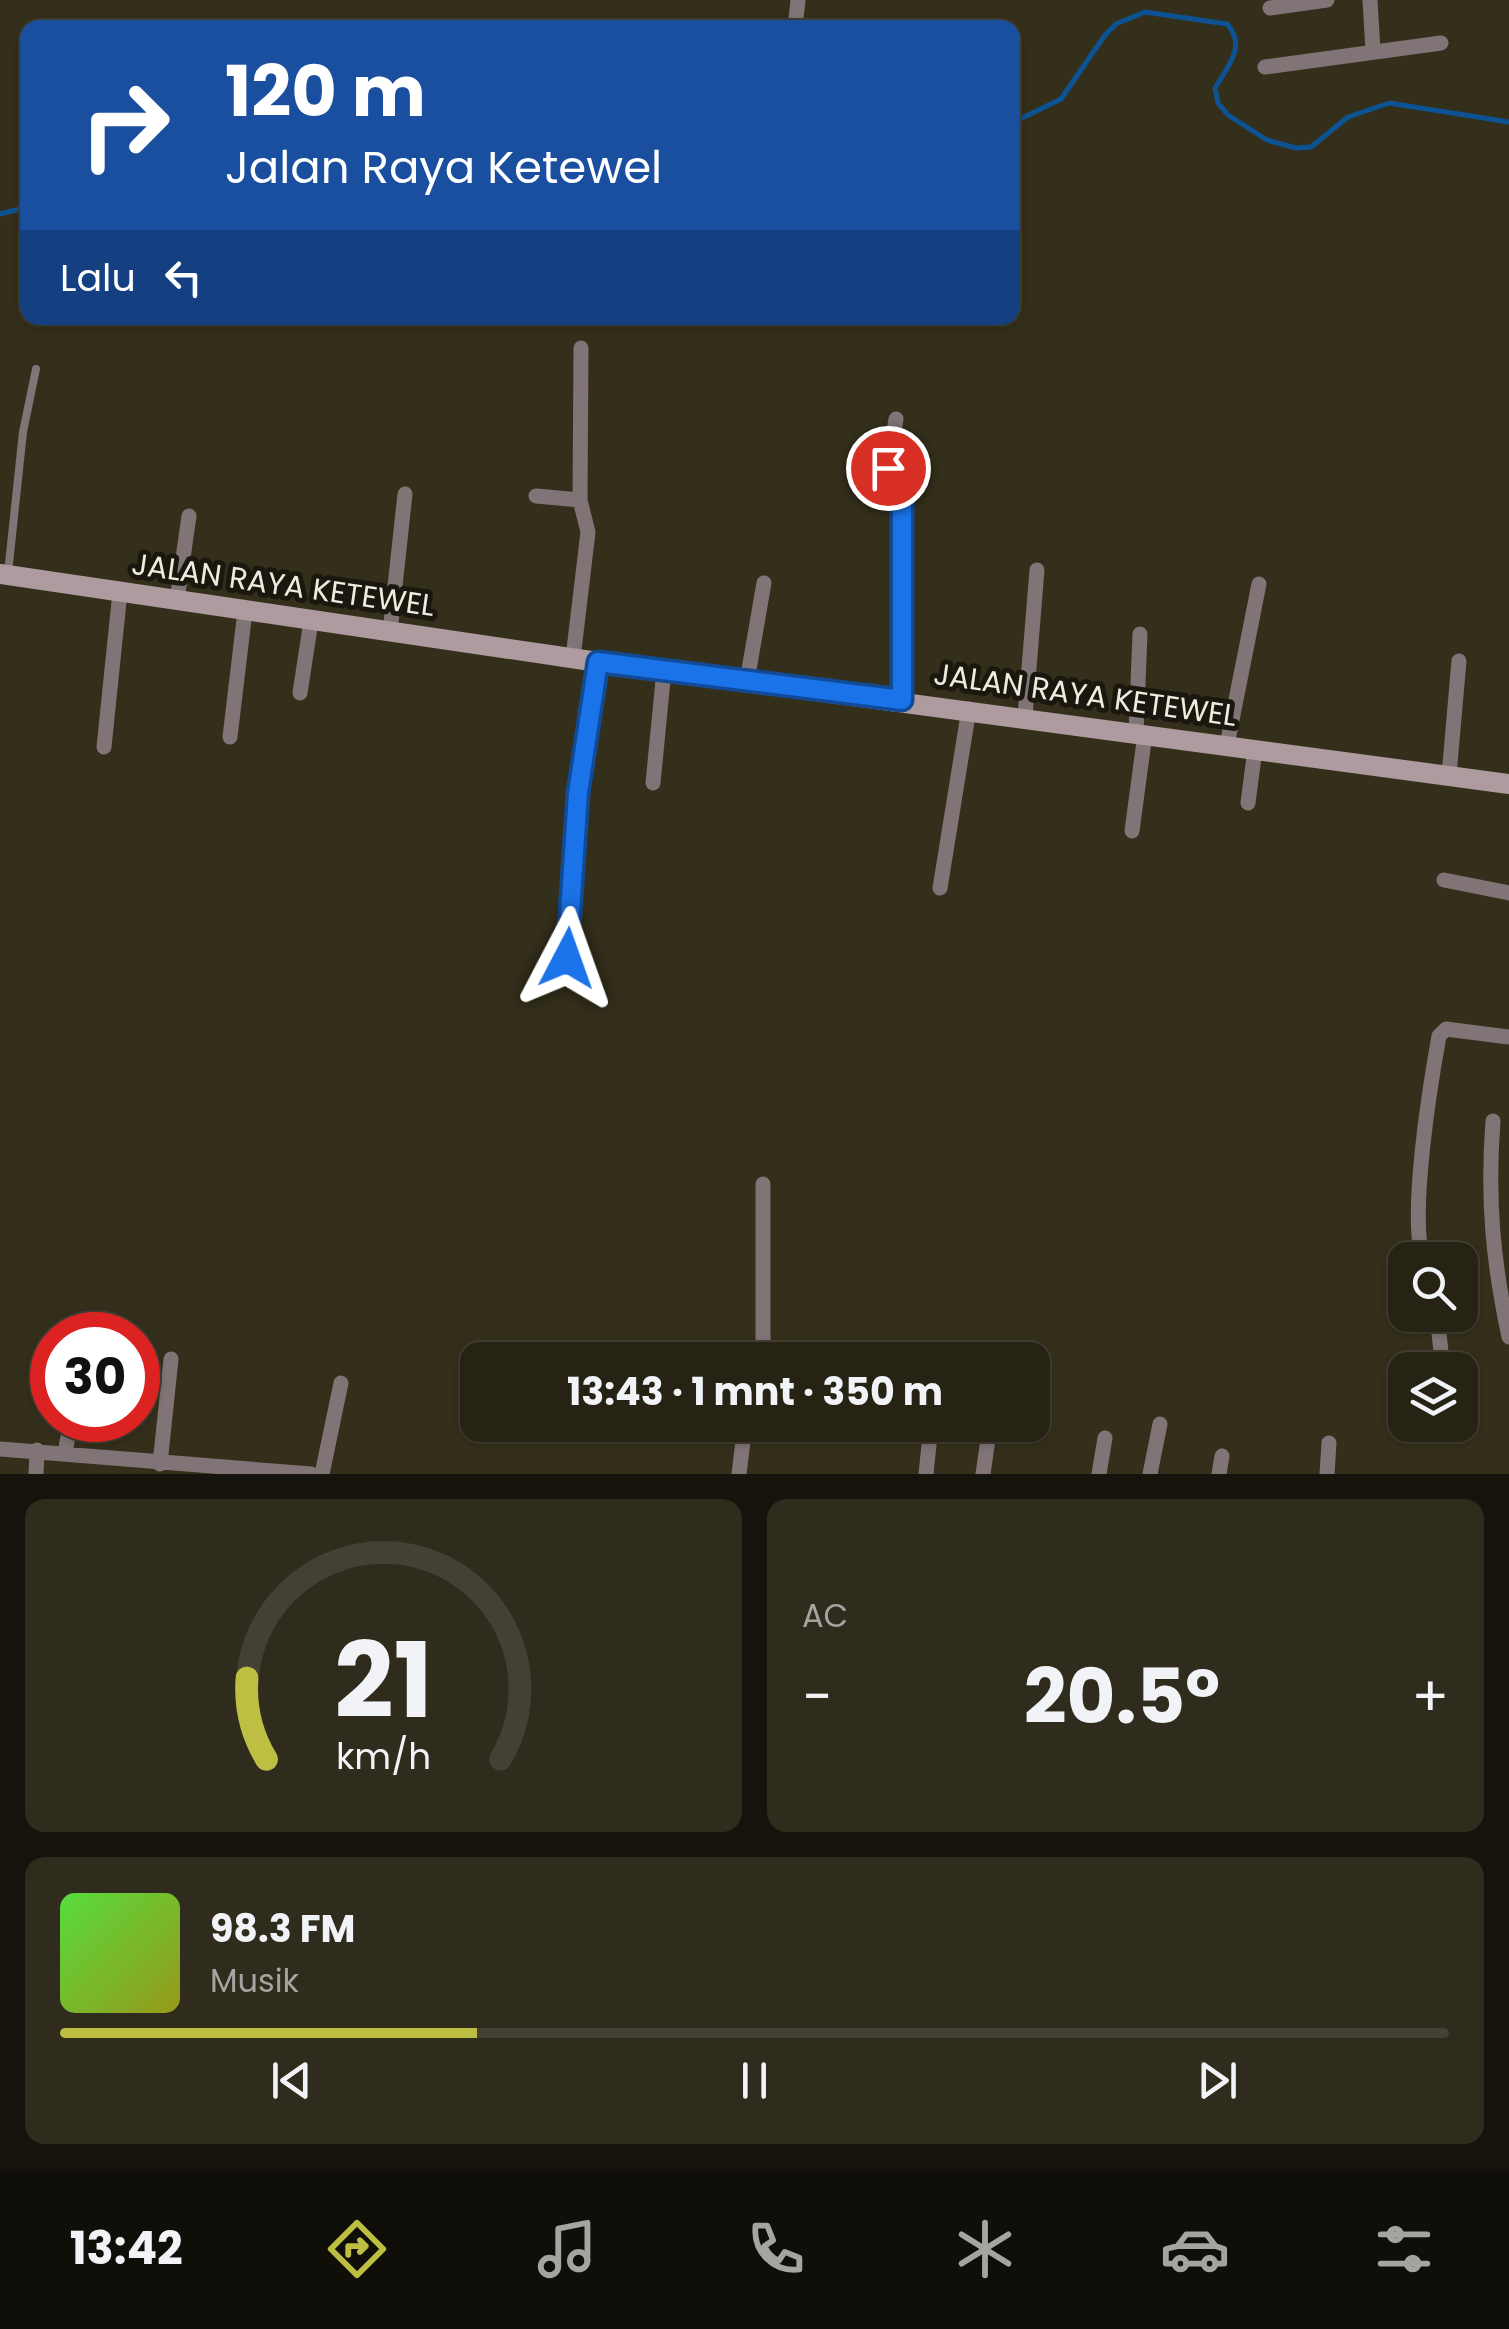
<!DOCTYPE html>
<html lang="id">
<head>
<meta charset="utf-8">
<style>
  body { margin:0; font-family:Poppins,sans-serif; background:#2f2b1d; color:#f1f3f6; height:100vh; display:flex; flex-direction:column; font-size:38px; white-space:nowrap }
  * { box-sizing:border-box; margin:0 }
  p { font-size:32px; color:#a4a4a0 }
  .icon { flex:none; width:55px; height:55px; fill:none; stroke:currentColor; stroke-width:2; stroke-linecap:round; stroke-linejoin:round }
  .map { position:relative; height:1474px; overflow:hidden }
  .side { display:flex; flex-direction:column; gap:25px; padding:25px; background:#15130b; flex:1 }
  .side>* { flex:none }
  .guide { position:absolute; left:20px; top:20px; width:1000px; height:305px; border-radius:20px; box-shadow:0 2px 8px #0004,0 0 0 2px #434034; background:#1a4fa0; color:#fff; overflow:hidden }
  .tools { position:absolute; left:1388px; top:1242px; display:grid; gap:20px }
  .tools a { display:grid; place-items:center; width:90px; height:90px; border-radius:20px; background:#272314; box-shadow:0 2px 8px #0004,0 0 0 2px #434034; font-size:50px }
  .speed { position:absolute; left:30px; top:1312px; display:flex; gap:20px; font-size:50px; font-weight:700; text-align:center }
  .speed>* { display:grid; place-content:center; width:130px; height:130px; border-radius:50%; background:#272314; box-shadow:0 2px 8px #0004,0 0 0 2px #434034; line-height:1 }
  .speed .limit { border:15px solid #d22; background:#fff; color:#111 }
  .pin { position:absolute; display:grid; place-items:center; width:85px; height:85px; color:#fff; margin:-42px; border:5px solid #fff; border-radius:50%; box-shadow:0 2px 10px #0007 }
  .me { position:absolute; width:110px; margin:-55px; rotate:4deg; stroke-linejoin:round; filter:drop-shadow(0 0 8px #0008) }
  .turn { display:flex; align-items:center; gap:35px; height:210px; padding:0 40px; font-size:45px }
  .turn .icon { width:130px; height:130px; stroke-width:2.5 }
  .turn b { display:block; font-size:70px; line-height:85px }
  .then { display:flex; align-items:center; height:95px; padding:0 40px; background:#0003; gap:20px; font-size:38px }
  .big { font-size:75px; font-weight:700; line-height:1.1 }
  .side .card { flex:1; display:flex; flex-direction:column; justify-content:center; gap:15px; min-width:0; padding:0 35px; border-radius:20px; background:#2f2b1d }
  .side .dial { align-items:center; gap:0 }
  .dial svg { height:260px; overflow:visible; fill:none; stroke:#434034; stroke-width:7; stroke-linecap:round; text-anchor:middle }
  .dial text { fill:#f1f3f6; stroke:none }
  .song { display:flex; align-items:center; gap:30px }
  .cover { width:120px; height:120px; border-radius:15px; background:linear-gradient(135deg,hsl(110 70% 55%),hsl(60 70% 35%)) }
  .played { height:10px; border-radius:5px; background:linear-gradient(90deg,#bebf42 30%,#434034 30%) }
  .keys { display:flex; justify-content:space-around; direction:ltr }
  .heat { display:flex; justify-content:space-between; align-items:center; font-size:55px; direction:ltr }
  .side .tiles { flex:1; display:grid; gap:25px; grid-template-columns:1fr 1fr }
  .card:last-child { grid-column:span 2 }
  .trip { position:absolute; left:460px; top:1342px; width:590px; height:100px; border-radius:20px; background:#272314; box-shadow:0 2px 8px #0004,0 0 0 2px #434034; font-weight:700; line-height:100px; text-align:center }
  .tab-bar { display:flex; height:160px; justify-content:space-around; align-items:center; background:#100e08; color:#a4a4a0 }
  .tab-bar .icon { width:70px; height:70px }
  .tab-bar .current { color:#bebf42 }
  .tab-bar b { font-size:45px; color:#f1f3f6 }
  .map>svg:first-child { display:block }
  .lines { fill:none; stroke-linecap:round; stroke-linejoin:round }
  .stream { stroke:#0d5393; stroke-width:5 }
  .service { stroke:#807477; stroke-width:8 }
  .minor { stroke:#807477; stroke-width:15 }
  .secondary { stroke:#ae9ba0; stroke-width:20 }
  .route-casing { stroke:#114b97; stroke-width:25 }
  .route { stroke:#1a73e8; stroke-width:18 }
  .labels { text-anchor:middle; stroke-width:10; stroke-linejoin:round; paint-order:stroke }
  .street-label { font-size:30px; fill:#efecdf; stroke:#19170e }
</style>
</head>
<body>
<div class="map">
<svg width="1509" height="1474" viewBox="0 0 1509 1474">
  <rect width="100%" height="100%" fill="#342f1b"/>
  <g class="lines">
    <path class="stream" d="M1012,123L1061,99L1105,35L1116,24L1145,12L1227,24C1247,46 1228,66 1215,88L1218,103L1228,115L1267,140L1296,148L1311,147L1348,117L1389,103L1509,122
      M0,214L19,209L28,212"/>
    <path class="service" d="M8,573L23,432L36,369"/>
    <path class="minor" d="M1370,0L1373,51
      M1270,8L1327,0
      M795,28L798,0
      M1265,67L1441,43
      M896,419L888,468L902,504V700
      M536,496L580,500
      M177,600L189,516
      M390,632L405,494
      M573,658L588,532L580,500L581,348
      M747,681L764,583
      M300,693L311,621
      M1025,717L1037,570
      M1136,733L1140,634
      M230,737L245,611
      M1227,745L1259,584
      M104,747L120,592
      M1449,775L1459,661
      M653,783L664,670
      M1248,803L1255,749
      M1132,831L1145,734
      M1444,880L1509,893
      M940,888L969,709
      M567,958L578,793L598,662
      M1493,1121C1487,1199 1493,1262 1509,1337
      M1423,1260C1409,1215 1430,1086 1439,1036L1446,1029L1509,1037
      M1437,1315L1443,1370
      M755,1360L763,1345V1184
      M0,1449L311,1474
      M65,1453L71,1420
      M160,1464L171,1359
      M36,1474L37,1450
      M322,1474L341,1383
      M739,1474L745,1425
      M926,1474L931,1425
      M983,1474L990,1425
      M1099,1474L1105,1438
      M1150,1474L1160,1424
      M1219,1474L1222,1456
      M1327,1474L1329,1443"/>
    <path class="secondary" d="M0,574L598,662L1509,784"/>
  </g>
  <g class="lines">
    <defs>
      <path id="route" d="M567,958L578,793L598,662L902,700V504L888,468"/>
    </defs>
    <use href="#route" class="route-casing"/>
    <use href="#route" class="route"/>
  </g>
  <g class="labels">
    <g class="street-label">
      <text transform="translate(283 585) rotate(8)" y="10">JALAN RAYA KETEWEL</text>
      <text transform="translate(1085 695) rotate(8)" y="10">JALAN RAYA KETEWEL</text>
    </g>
  </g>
</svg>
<div class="tools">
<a><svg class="icon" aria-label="search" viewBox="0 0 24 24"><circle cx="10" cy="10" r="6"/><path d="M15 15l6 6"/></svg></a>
<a><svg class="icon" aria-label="layers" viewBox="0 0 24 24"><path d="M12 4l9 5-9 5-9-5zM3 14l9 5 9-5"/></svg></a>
</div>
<div class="speed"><div class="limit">30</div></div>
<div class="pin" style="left:888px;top:468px;background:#d93025"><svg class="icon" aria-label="arrive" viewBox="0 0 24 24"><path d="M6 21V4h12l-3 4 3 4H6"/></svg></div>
<svg class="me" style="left:567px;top:958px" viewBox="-20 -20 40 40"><path d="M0-17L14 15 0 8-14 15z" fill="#1a73e8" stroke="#fff" stroke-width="4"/></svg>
<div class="trip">13:43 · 1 mnt · 350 m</div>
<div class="guide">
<div class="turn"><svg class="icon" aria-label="right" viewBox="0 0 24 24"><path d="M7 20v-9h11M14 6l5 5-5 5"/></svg><div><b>120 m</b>Jalan Raya Ketewel</div></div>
<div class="then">Lalu<svg class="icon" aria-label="left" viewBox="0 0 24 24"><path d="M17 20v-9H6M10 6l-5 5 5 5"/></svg></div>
</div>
</div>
<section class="side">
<div class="tiles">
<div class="card dial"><svg viewBox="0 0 100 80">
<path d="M14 69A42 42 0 1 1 86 69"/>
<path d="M14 69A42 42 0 0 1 8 44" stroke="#bebf42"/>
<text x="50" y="56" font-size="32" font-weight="700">21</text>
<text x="50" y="72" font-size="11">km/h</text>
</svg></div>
<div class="card"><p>AC</p>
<div class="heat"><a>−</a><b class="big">20.5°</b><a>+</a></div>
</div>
<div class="card">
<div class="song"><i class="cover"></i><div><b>98.3 FM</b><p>Musik</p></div></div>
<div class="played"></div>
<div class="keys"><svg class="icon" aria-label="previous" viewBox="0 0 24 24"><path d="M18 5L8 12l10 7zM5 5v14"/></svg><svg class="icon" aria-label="pause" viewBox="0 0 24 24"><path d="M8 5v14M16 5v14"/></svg><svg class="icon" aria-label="next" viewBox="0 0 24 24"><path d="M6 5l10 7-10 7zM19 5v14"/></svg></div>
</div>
</div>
</section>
<nav class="tab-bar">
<b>13:42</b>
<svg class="icon current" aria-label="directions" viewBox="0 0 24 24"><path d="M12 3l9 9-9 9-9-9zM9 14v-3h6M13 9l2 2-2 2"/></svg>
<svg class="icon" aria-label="music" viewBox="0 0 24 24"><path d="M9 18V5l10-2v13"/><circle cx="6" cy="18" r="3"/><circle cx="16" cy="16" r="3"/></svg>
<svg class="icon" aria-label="phone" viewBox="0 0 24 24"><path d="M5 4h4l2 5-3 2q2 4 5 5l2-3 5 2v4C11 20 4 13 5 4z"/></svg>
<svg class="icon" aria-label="climate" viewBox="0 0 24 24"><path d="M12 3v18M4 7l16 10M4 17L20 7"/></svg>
<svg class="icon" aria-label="car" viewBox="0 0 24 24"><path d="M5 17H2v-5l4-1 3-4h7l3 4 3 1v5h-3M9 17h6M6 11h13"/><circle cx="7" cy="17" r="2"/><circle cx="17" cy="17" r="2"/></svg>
<svg class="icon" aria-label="filters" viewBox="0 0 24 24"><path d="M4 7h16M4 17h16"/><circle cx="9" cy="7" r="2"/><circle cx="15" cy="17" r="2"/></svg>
</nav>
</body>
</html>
